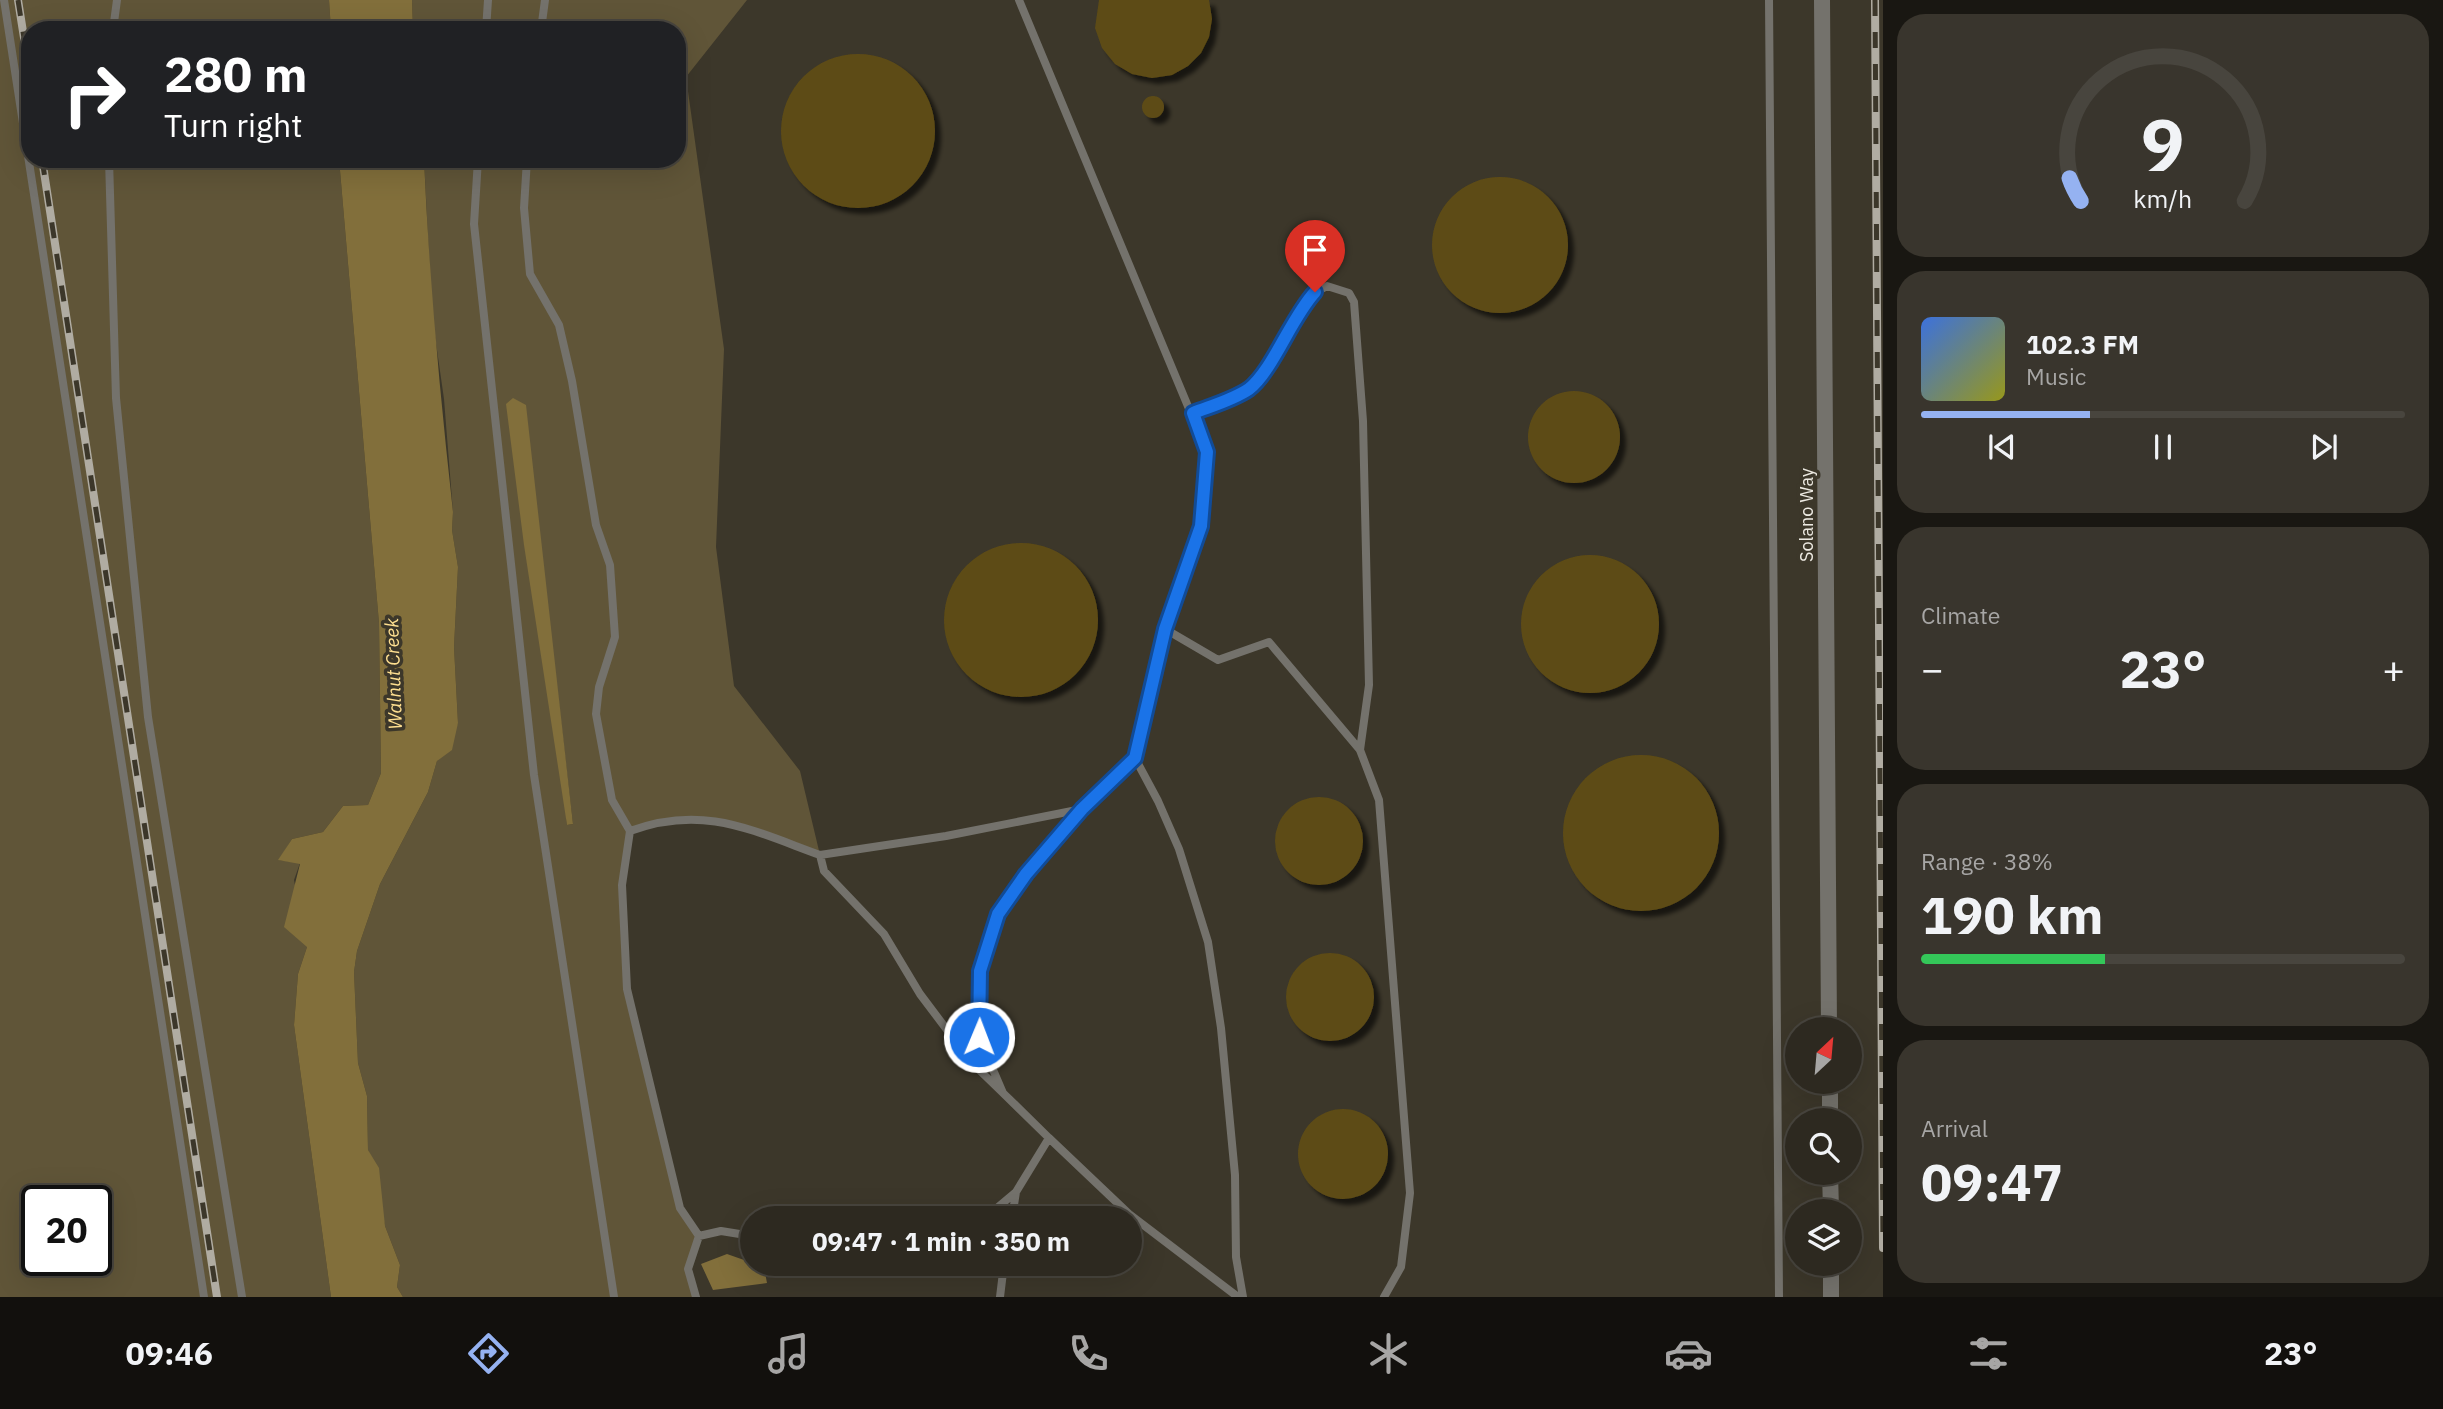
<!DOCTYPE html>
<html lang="en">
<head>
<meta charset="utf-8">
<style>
  body { margin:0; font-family:"IBM Plex Sans",sans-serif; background:#39352d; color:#f1f3f6; height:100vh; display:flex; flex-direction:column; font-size:26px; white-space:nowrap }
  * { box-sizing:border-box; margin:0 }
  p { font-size:23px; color:#a7a6a5 }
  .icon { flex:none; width:38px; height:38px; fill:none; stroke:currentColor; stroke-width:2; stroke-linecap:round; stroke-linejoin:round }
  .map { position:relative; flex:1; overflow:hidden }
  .side { display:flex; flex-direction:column; gap:14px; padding:14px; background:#191712; width:560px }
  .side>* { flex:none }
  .banner { position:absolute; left:21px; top:21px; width:665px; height:147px; border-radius:28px; box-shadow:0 7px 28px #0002,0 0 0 2px #48453e; background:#202124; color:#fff; overflow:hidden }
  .needle { width:46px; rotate:26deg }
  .buttons { position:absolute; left:1785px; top:1017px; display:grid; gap:14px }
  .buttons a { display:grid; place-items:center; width:77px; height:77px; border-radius:50%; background:#2d2920; box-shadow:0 7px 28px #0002,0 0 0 2px #48453e; font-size:35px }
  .speed { position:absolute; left:21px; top:1185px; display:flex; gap:14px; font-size:35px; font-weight:700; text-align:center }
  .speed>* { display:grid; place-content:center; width:91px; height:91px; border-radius:50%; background:#2d2920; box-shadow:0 7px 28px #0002,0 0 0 2px #48453e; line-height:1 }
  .speed .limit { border:4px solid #111; border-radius:10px; background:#fff; color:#111 }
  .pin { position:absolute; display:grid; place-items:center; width:60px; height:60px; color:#fff; margin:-72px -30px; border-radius:50% 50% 50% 0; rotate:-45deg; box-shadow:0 0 7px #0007 }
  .pin .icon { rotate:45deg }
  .me { position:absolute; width:77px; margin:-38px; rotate:1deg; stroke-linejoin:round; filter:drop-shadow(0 0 5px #0008) }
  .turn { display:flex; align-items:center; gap:24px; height:147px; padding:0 28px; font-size:32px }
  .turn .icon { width:91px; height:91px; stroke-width:2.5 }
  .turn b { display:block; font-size:49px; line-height:60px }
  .big { font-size:52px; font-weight:700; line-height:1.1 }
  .side .card { flex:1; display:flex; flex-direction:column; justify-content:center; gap:10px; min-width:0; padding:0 24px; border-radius:28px; background:#39352d }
  .side .dial { align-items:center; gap:0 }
  .dial svg { height:182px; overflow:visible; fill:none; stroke:#48453e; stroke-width:7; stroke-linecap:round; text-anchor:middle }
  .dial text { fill:#f1f3f6; stroke:none }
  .song { display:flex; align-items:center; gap:21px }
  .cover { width:84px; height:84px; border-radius:10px; background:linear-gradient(135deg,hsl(220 70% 55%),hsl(60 70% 35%)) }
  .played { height:7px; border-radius:4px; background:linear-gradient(90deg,#95b2f1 35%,#48453e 35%) }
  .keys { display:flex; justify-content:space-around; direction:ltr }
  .heat { display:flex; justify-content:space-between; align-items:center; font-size:38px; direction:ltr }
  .charge { height:10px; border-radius:5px; background:linear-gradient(90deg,#34c759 38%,#48453e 0) }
  .trip { position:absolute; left:740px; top:1206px; width:402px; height:70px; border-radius:35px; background:#2d2920; box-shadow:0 7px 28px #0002,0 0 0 2px #48453e; font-weight:700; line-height:70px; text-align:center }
  .menu { display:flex; height:112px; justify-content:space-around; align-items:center; background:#12100d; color:#a7a6a5 }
  .menu .icon { width:49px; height:49px }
  .menu .active { color:#95b2f1 }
  .menu b { font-size:32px; color:#f1f3f6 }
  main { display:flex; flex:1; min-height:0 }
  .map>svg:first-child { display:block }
  .green { fill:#605538; fill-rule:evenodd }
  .water { fill:#826f3b }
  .building { fill:#5d4b15; filter:url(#shadow) }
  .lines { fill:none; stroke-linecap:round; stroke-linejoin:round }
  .lane { stroke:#74726c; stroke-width:8 }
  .street { stroke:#74726c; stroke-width:16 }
  .rail-casing { stroke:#b0aca2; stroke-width:8 }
  .rail { stroke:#3c372a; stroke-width:5; stroke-dasharray:16; stroke-linecap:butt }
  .route-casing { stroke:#114b97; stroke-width:18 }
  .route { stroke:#1a73e8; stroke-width:12 }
  .labels { text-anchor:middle; stroke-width:7; stroke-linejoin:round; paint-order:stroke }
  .street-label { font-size:18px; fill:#edeae2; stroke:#3c372a }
  .water-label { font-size:19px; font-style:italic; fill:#fedf90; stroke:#3c372a }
</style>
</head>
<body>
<main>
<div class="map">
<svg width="1883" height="1297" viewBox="0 0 1883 1297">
  <defs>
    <filter id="shadow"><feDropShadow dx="6" dy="6" stdDeviation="2" flood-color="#0009"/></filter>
  </defs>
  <rect width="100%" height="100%" fill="#3c372a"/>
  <path class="green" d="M0,0H329L331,30H30V159H339L379,623L381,773L368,805L343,806L323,832L292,839L279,860L300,863L294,880L307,947L298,974L294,1025L331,1297H0ZM37,1200H96V1260H37Z
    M412,0H747L686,77L724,349L716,547L734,686L800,771L820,855L701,817L630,831L622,885L627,989L680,1208L699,1236L688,1269L696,1297H403L397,1287L400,1265L385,1226L368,1150L367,1096L358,1063L354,972L357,951L380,884L428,792L437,761L458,723L454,647L458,567L452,530L453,512L444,399L432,315L424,159H677V30H413ZM548,611L573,824L568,825H567Z"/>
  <path class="water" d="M329,0H412L413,30H331Z
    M339,159H424C429,277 440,395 453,512L452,530L458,567L454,647L458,723L452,750L437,761L428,792L380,884L357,951L354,972L358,1063L367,1096L368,1150L379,1168L385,1226L400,1265L397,1287L403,1297H331L294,1025L298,974L307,947L284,927L300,864L278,860L292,839L323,832L343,806L368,805L381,773L379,623Z
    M513,398L526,405L573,824L567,825L524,545L506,404Z
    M727,1254L764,1267L767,1283L713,1290L701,1264Z"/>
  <path class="building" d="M1099,0H1209L1212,19L1209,37L1201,53L1188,66L1172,75L1152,78L1132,74L1115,64L1102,48L1095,28Z
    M781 131a77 77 0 1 1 154 0a77 77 0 1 1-154 0Z
    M1142 107a11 11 0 1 1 22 0a11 11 0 1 1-22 0Z
    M1432 245a68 68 0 1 1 136 0a68 68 0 1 1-136 0Z
    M1528 437a46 46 0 1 1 92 0a46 46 0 1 1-92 0Z
    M944 620a77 77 0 1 1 154 0a77 77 0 1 1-154 0Z
    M1521 624a69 69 0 1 1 138 0a69 69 0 1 1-138 0Z
    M1563 833a78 78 0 1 1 156 0a78 78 0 1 1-156 0Z
    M1275 841a44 44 0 1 1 88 0a44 44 0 1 1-88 0Z
    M1286 997a44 44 0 1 1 88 0a44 44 0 1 1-88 0Z
    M1298 1154a45 45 0 1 1 90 0a45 45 0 1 1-90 0Z"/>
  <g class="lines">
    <path class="lane" d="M4,0L204,1297
      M1019,0L1207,452L1201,525L1165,629L1135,758L1158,801L1179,849L1208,942L1221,1028L1235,1175L1236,1257L1243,1297
      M1769,0L1779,1297
      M113,30L117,0
      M486,30L488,0
      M541,30L545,0
      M109,159L116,398L148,717L242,1297
      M478,159L474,224L534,775L614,1297
      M527,159L524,208L530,274L559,325L572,381L596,525L610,565L615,637L599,687L596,714L612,800L630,831L622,885L627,989L680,1208L699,1236L688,1269L696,1297
      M1193,413C1211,406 1238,400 1252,386C1281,356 1288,305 1327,286L1349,293L1354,302L1363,421L1369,685L1360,750
      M1165,629L1218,660L1269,642L1360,750L1379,800L1410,1193L1401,1267L1384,1297
      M630,831C703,804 751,830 820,855
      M1003,1093L972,1063L920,994L884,934L824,871L820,855L946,836L1082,809
      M1049,1138L1003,1093L979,1037L980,971L998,914L1026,874L1082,809L1135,758
      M985,1218L1016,1192
      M1012,1218L1016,1192L1049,1138L1129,1214L1238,1297
      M699,1236L721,1231L752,1236
      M1000,1297L1004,1264"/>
    <path class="street" d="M1822,0L1829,1029
      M1830,1082V1120
      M1830,1172L1831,1211
      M1831,1264V1297"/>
    <defs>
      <path id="rail" d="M18,0L30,76
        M1875,0L1883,1248
        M42,159L217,1297"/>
    </defs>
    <use href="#rail" class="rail-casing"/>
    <use href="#rail" class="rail"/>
  </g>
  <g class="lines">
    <defs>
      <path id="route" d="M979,1037L980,971L998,914L1026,874L1082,809L1135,758L1165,629L1201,526L1207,452L1193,413C1211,406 1233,400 1249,389C1273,370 1291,318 1315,292"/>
    </defs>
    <use href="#route" class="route-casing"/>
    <use href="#route" class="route"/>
  </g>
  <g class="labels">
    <g class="street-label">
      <text transform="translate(1807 515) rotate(-90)" y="6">Solano Way</text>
    </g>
    <g class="water-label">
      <text transform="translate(393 674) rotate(-92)" y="7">Walnut Creek</text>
    </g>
  </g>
</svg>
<div class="buttons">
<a><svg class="needle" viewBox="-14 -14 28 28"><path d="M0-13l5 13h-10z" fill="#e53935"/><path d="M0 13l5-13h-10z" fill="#a7a6a5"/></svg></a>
<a><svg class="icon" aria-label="search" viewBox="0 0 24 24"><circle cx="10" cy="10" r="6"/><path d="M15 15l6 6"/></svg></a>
<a><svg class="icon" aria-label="layers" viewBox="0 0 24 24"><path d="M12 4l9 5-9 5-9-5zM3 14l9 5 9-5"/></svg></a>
</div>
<div class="speed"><div class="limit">20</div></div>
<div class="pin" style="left:1315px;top:292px;background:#d93025"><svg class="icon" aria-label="arrive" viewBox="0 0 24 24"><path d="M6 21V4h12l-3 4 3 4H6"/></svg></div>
<svg class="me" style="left:979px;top:1037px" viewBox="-20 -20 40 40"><circle r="17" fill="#1a73e8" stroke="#fff" stroke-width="3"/><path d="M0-11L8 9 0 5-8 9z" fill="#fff"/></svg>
<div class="trip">09:47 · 1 min · 350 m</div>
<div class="banner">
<div class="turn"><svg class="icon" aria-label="right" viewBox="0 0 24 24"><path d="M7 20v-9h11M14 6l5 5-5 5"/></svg><div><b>280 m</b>Turn right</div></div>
</div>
</div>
<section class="side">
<div class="card dial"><svg viewBox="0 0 100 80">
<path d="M14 69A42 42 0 1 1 86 69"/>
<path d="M14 69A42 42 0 0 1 9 59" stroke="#95b2f1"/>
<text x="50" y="56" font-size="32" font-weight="700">9</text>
<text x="50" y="72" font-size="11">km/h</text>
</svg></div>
<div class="card">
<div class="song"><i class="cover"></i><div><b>102.3 FM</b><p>Music</p></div></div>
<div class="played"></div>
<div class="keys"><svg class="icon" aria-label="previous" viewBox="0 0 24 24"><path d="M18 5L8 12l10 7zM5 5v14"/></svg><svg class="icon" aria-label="pause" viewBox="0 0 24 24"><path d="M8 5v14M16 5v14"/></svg><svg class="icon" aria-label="next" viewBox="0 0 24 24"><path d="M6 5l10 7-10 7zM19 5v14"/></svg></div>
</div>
<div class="card"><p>Climate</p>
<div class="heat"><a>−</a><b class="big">23°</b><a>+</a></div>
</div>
<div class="card"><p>Range · 38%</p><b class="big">190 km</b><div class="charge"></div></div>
<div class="card"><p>Arrival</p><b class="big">09:47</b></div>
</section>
</main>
<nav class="menu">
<b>09:46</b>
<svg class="icon active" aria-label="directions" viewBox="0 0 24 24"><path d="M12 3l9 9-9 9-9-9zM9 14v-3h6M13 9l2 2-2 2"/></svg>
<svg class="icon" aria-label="music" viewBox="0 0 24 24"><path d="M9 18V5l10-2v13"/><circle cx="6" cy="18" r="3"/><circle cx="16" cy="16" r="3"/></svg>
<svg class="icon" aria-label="phone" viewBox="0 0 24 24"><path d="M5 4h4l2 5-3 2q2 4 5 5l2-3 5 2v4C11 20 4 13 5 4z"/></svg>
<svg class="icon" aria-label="climate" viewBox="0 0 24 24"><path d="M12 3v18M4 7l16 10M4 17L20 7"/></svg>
<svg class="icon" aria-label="car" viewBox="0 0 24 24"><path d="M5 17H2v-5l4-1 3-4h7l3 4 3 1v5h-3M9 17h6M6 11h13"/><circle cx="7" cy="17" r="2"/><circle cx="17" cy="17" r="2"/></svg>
<svg class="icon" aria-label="filters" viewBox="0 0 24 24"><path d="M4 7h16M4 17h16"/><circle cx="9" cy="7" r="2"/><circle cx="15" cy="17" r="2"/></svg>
<b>23°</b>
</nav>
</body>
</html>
